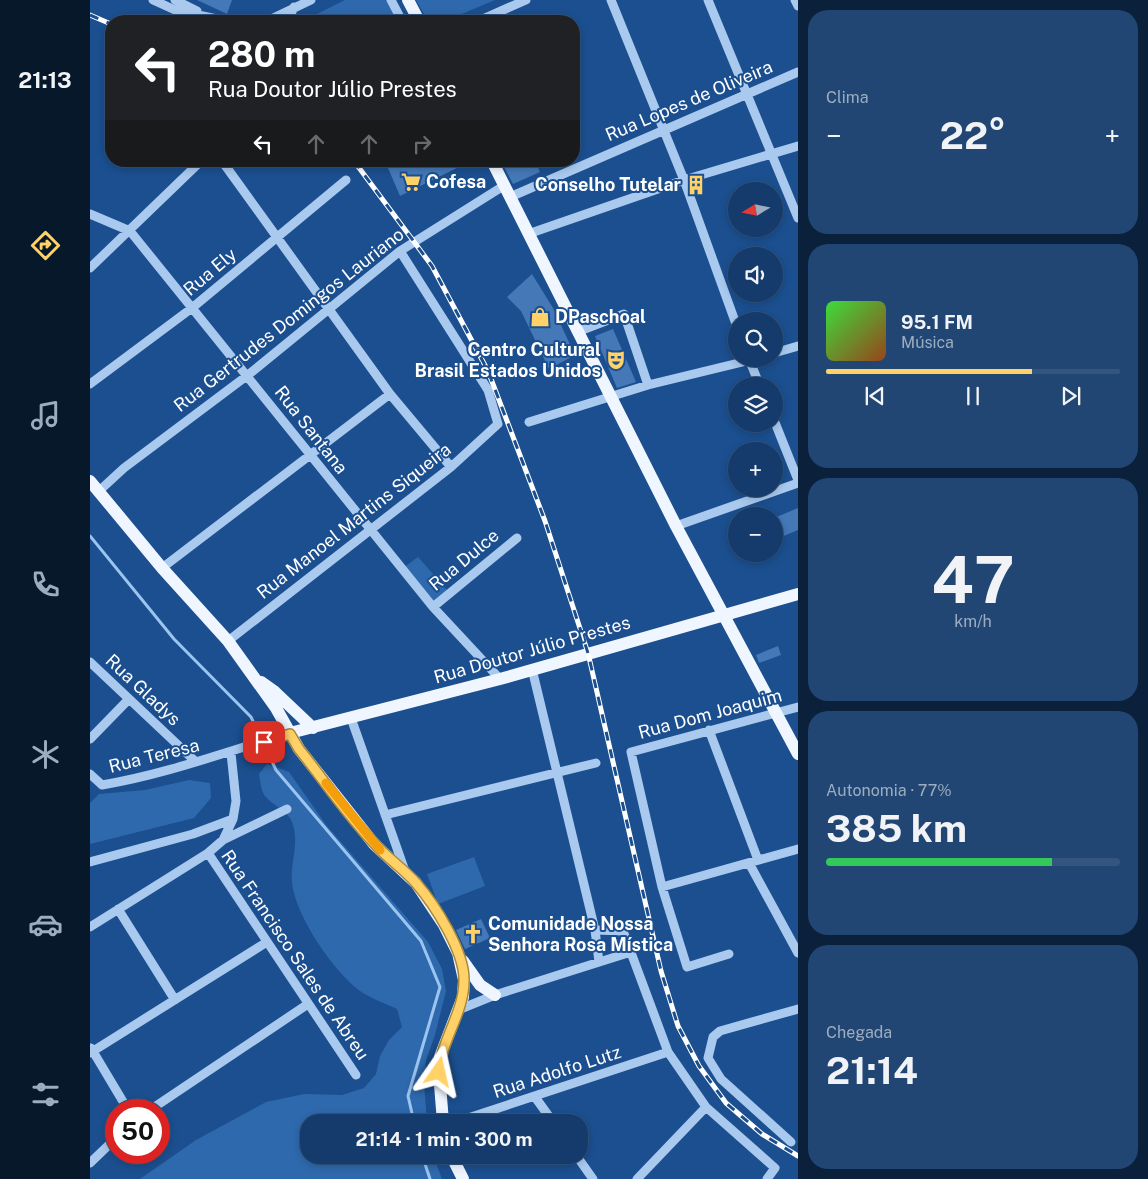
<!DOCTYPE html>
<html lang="pt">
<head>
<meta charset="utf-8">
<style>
  body { margin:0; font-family:"Public Sans",sans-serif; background:#214673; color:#f1f3f6; height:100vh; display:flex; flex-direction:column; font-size:19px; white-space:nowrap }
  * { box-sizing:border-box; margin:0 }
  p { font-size:16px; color:#9dadc1 }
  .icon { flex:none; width:28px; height:28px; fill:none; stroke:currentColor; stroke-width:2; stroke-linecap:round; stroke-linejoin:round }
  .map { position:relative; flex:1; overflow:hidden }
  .panel { display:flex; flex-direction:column; gap:10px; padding:10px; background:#0b203b; width:350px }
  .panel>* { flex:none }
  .hud { position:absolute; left:15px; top:15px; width:475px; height:152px; border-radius:20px; box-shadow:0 2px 8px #0003,0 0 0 1px #33557e; background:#202124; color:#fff; overflow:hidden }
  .needle { width:32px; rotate:260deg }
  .fabs { position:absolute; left:638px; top:182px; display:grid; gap:10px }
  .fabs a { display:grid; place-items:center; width:55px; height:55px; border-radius:50%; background:#143b6b; box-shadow:0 2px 8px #0003,0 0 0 1px #33557e; font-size:25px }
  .speed { position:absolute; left:15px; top:1099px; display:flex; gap:10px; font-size:25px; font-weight:700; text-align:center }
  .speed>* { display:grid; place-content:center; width:65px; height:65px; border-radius:50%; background:#143b6b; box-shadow:0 2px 8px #0003,0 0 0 1px #33557e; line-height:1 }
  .speed .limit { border:8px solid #d22; background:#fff; color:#111 }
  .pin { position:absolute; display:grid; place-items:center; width:42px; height:42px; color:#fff; margin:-21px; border-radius:10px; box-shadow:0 2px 8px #0006 }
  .me { position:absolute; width:55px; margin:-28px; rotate:11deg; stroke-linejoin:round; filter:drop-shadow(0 0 4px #0008) }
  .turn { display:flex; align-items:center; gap:18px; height:105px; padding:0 20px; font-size:22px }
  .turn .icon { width:65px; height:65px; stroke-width:2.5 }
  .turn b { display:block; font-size:35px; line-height:42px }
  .lanes { display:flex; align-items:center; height:48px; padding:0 20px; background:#0003; justify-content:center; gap:25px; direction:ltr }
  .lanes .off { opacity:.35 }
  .big { font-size:38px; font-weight:700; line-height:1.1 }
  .panel .widget { flex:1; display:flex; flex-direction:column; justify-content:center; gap:8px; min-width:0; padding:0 18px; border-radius:20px; background:#214673 }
  .panel .dial { align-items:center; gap:0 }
  .dial b { font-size:65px; line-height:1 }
  .song { display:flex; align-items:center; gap:15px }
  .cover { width:60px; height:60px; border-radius:8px; background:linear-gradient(135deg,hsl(120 70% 55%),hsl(20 70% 35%)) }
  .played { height:5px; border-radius:2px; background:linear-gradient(90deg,#ffd166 70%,#33557e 70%) }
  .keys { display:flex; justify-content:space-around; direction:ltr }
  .heat { display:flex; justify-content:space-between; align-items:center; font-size:28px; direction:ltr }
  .charge { height:8px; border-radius:4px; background:linear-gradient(90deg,#34c759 77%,#33557e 0) }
  .trip { position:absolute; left:210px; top:1114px; width:288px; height:50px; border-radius:20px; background:#143b6b; box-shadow:0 2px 8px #0003,0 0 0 1px #33557e; font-weight:700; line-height:50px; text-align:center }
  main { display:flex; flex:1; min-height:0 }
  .dock { display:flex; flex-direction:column; width:90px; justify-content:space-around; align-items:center; background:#08182b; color:#9dadc1 }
  .dock .icon { width:35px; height:35px }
  .dock .active { color:#ffd166 }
  .dock b { font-size:22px; color:#f1f3f6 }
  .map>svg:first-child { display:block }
  .green { fill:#2e69ad }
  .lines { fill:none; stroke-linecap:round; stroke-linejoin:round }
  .stream { stroke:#9cc4f0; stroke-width:3 }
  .building { fill:#4478b7 }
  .minor { stroke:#a9c9ee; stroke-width:9 }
  .major { stroke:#f0f6ff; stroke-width:12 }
  .rail-casing { stroke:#fff; stroke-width:5 }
  .rail { stroke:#1b4f8f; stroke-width:3; stroke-dasharray:9; stroke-linecap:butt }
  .route-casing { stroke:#a68842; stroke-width:12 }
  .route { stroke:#ffd166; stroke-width:9 }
  .slow { stroke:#f59e0b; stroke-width:9 }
  .labels { text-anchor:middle; stroke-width:4; stroke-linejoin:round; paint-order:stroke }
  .street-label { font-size:18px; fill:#fff; stroke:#1b4f8f }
  .poi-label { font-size:18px; font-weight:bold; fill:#fff; stroke:#1b4f8f; text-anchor:start }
</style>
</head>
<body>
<main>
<nav class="dock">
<b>21:13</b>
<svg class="icon active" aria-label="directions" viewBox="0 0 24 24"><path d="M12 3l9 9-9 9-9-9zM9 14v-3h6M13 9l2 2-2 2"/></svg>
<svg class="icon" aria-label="music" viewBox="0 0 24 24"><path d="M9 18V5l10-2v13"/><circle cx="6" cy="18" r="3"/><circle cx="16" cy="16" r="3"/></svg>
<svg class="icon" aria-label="phone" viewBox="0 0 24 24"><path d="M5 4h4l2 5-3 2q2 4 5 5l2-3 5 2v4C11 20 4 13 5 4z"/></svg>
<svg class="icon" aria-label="climate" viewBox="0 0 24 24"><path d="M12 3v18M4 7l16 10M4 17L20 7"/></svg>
<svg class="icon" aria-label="car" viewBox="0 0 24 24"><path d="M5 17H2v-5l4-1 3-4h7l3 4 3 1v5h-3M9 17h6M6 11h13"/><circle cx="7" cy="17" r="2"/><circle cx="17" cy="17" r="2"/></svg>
<svg class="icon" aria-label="filters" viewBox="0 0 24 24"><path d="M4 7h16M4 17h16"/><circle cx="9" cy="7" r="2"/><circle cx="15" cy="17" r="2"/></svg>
</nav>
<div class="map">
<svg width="708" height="1179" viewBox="0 0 708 1179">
  <rect width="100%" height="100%" fill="#1b4f8f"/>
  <path class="green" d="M255,0H297L308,21H213Z
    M326,0H405L355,21H338Z
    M328,557L357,590L342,603L313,568Z
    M177,764L199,772L237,826L338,942L352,969L356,991L345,1035L336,1060L334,1083L337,1122H219V1155H343L352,1179H50L106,1140L176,1102L214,1094L252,1095L274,1088L286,1074L290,1056L299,1040L312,1027L307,1009C296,1004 283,999 273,993C245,974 205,916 202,882C200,862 210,843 202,822C198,811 182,805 175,796C171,791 170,780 169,774Z
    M99,780L120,783L121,798L104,818L0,844V803L9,794L55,790Z
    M384,857L395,886L348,904L337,874Z"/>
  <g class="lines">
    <path class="stream" d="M0,536L84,639L161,717L186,770L331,941L350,987L318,1096L324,1122
      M332,1155L340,1179"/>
  </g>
  <path class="building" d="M107,0H142L137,14Z
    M295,161H381L310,196Z
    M411,161H445L450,172L423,184Z
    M442,274L463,308L485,355L459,369L431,311L417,297Z
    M523,329L546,382L527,388L505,336Z
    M708,508V530L684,540V518Z
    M688,646L691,655L669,663L666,655Z
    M391,919L400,938L375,949L366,930Z"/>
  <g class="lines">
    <path class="minor" d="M63,0L85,10L136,21
      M85,0L107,11
      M301,0L312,21
      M521,0L594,180L646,324
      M618,0L708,218
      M705,0L708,6
      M177,21L221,0
      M198,21L204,7
      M388,21L436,0
      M404,21H418
      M132,161L300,394L361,467
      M420,197L708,72
      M0,214L40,231L343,607L410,679
      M438,234L594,180L708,146
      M0,268L111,161
      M487,332L534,314L558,385
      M684,353L708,346
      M659,359L670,386
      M0,384L102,308L256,180
      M684,420L708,480
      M439,422L558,385L665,359
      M9,491L34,468L158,375L310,251L415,185
      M586,526L708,483
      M72,568L300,394
      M343,607L427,538
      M138,641L361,467L408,424L398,390L310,251
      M0,662L106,762
      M442,669L505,930L509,962
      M261,718L315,871
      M619,730L668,860
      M0,739L38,700
      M0,774L12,785C77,774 138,751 200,733
      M295,815L506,763
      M133,840L197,809
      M118,853L266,1075
      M0,862L103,834L143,819L146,801L141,753
      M659,863L708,953
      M572,887L708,849
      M28,909L85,1000
      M0,927L118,853L133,840L143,819
      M505,930L533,931L578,1052L616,1107L685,1168L677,1179
      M639,954L597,967L572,887L541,752L708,707
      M368,1010L405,995L541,952
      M1,1048L38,1110
      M0,1053L177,942
      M445,1097L463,1122
      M60,1110L218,1004
      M366,1122L578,1052
      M701,1142L631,1079L618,1058L623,1037L630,1031L708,1009
      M486,1155L503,1179
      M0,1163L26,1138
      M547,1179L616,1107"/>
    <path class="major" d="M318,0L329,21
      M402,161L586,526L708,754
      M0,481L72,568L138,641L186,708L209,749L284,844L326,883L354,925L368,953L374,980L373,997L350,1057L349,1072L353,1122
      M171,682L185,692L223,728
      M200,733L410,679L708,594
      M373,961L390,985L405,995
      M361,1155L373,1179"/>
    <defs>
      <path id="rail" d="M0,15L21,24
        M264,161L342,266L398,371L455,521L498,653L571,971L588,1026L609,1066L636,1103L672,1134L708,1156"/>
    </defs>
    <use href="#rail" class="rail-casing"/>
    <use href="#rail" class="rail"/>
  </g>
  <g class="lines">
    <defs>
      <path id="route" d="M174,742L200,734L209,749C234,780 257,815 285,844C297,858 314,869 326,883C345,905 375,952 374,981C374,1013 351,1040 349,1072"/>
    </defs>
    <use href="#route" class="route-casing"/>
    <use href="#route" class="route"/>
    <path class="slow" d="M236,783L290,850"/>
  </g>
  <defs>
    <symbol id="supermarket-bare" viewBox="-9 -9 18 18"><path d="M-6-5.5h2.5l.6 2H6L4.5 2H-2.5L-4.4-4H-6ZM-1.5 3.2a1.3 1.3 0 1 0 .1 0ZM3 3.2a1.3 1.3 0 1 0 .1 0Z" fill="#ffd166" stroke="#1b4f8f" stroke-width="2.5" paint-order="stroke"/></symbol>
    <symbol id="building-bare" viewBox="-9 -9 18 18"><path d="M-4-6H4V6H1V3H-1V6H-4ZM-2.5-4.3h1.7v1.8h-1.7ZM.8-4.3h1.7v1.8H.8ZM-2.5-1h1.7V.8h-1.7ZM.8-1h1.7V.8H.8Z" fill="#ffd166" stroke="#1b4f8f" stroke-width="2.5" paint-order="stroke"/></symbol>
    <symbol id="shop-bare" viewBox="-9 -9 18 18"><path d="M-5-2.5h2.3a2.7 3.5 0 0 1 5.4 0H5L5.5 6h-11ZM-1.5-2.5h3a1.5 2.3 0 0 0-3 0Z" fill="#ffd166" stroke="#1b4f8f" stroke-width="2.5" paint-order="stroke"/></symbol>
    <symbol id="theatre-bare" viewBox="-9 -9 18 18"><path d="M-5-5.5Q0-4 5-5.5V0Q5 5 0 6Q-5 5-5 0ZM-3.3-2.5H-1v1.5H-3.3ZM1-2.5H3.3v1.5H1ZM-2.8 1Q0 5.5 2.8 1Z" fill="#ffd166" stroke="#1b4f8f" stroke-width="2.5" paint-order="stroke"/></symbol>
    <symbol id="church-bare" viewBox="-9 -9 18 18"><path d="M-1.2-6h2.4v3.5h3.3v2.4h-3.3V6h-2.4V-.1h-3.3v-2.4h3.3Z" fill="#ffd166" stroke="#1b4f8f" stroke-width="2.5" paint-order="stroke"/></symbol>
  </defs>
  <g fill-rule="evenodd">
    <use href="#supermarket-bare" x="307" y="168" width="28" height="28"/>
    <use href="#building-bare" x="592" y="171" width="28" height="28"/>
    <use href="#shop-bare" x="436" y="303" width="28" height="28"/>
    <use href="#theatre-bare" x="512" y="346" width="28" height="28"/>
    <use href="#church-bare" x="369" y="920" width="28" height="28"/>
  </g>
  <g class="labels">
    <g class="street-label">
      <text transform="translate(599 101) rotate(-23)" y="6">Rua Lopes de Oliveira</text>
      <text transform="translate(120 272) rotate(-40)" y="6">Rua Ely</text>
      <text transform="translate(199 320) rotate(-38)" y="6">Rua Gertrudes Domingos Lauriano</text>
      <text transform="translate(221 430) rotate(52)" y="6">Rua Santana</text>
      <text transform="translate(264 521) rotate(-38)" y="6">Rua Manoel Martins Siqueira</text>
      <text transform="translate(374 560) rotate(-40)" y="6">Rua Dulce</text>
      <text transform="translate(442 650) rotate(-16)" y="6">Rua Doutor Júlio Prestes</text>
      <text transform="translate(53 690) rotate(43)" y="6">Rua Gladys</text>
      <text transform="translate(620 714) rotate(-15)" y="6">Rua Dom Joaquim</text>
      <text transform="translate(64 756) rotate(-14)" y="6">Rua Teresa</text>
      <text transform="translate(205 955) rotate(56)" y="6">Rua Francisco Sales de Abreu</text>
      <text transform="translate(467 1072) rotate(-18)" y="6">Rua Adolfo Lutz</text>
    </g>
    <g class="poi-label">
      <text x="336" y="188">Cofesa</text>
      <text x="591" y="191" text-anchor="end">Conselho Tutelar</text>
      <text x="465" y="323">DPaschoal</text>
      <text x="511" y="356" text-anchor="end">Centro Cultural<tspan x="511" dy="21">Brasil Estados Unidos</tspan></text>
      <text x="398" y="930">Comunidade Nossa<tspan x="398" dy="21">Senhora Rosa Mística</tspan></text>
    </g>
  </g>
</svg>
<div class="fabs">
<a><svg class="needle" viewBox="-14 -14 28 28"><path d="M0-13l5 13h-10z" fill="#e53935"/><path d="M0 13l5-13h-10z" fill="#9dadc1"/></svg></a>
<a><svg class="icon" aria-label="sound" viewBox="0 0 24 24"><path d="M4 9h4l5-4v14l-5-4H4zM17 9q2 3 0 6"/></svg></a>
<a><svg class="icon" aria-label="search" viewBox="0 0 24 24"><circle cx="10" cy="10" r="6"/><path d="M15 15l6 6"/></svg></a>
<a><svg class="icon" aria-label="layers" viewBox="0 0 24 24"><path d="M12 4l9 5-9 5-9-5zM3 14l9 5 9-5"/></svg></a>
<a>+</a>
<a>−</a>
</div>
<div class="speed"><div class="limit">50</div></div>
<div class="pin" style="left:174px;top:742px;background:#d93025"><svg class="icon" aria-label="arrive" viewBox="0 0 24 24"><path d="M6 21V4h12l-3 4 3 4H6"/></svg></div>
<svg class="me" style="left:349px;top:1072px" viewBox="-20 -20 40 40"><path d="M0-17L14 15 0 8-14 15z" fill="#ffd166" stroke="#fff" stroke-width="4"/></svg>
<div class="trip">21:14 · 1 min · 300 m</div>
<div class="hud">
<div class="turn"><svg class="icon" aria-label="left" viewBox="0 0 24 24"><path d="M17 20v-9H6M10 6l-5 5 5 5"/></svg><div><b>280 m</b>Rua Doutor Júlio Prestes</div></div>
<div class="lanes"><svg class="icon" aria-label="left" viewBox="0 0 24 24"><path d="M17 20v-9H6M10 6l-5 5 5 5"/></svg><svg class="icon off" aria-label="ahead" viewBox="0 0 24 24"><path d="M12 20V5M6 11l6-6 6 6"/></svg><svg class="icon off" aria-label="ahead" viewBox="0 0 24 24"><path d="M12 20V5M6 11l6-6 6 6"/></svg><svg class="icon off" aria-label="right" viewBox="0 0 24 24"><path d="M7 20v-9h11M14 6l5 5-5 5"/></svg></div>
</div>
</div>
<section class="panel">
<div class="widget"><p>Clima</p>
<div class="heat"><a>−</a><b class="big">22°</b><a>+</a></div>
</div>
<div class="widget">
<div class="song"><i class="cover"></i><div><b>95.1 FM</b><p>Música</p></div></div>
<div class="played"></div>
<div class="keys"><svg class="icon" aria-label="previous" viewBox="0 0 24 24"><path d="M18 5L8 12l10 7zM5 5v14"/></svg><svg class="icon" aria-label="pause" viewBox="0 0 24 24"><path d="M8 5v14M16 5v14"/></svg><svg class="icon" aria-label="next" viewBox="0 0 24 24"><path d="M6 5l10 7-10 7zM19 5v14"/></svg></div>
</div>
<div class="widget dial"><b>47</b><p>km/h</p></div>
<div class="widget"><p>Autonomia · 77%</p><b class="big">385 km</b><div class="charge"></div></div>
<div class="widget"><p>Chegada</p><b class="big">21:14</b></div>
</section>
</main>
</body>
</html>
